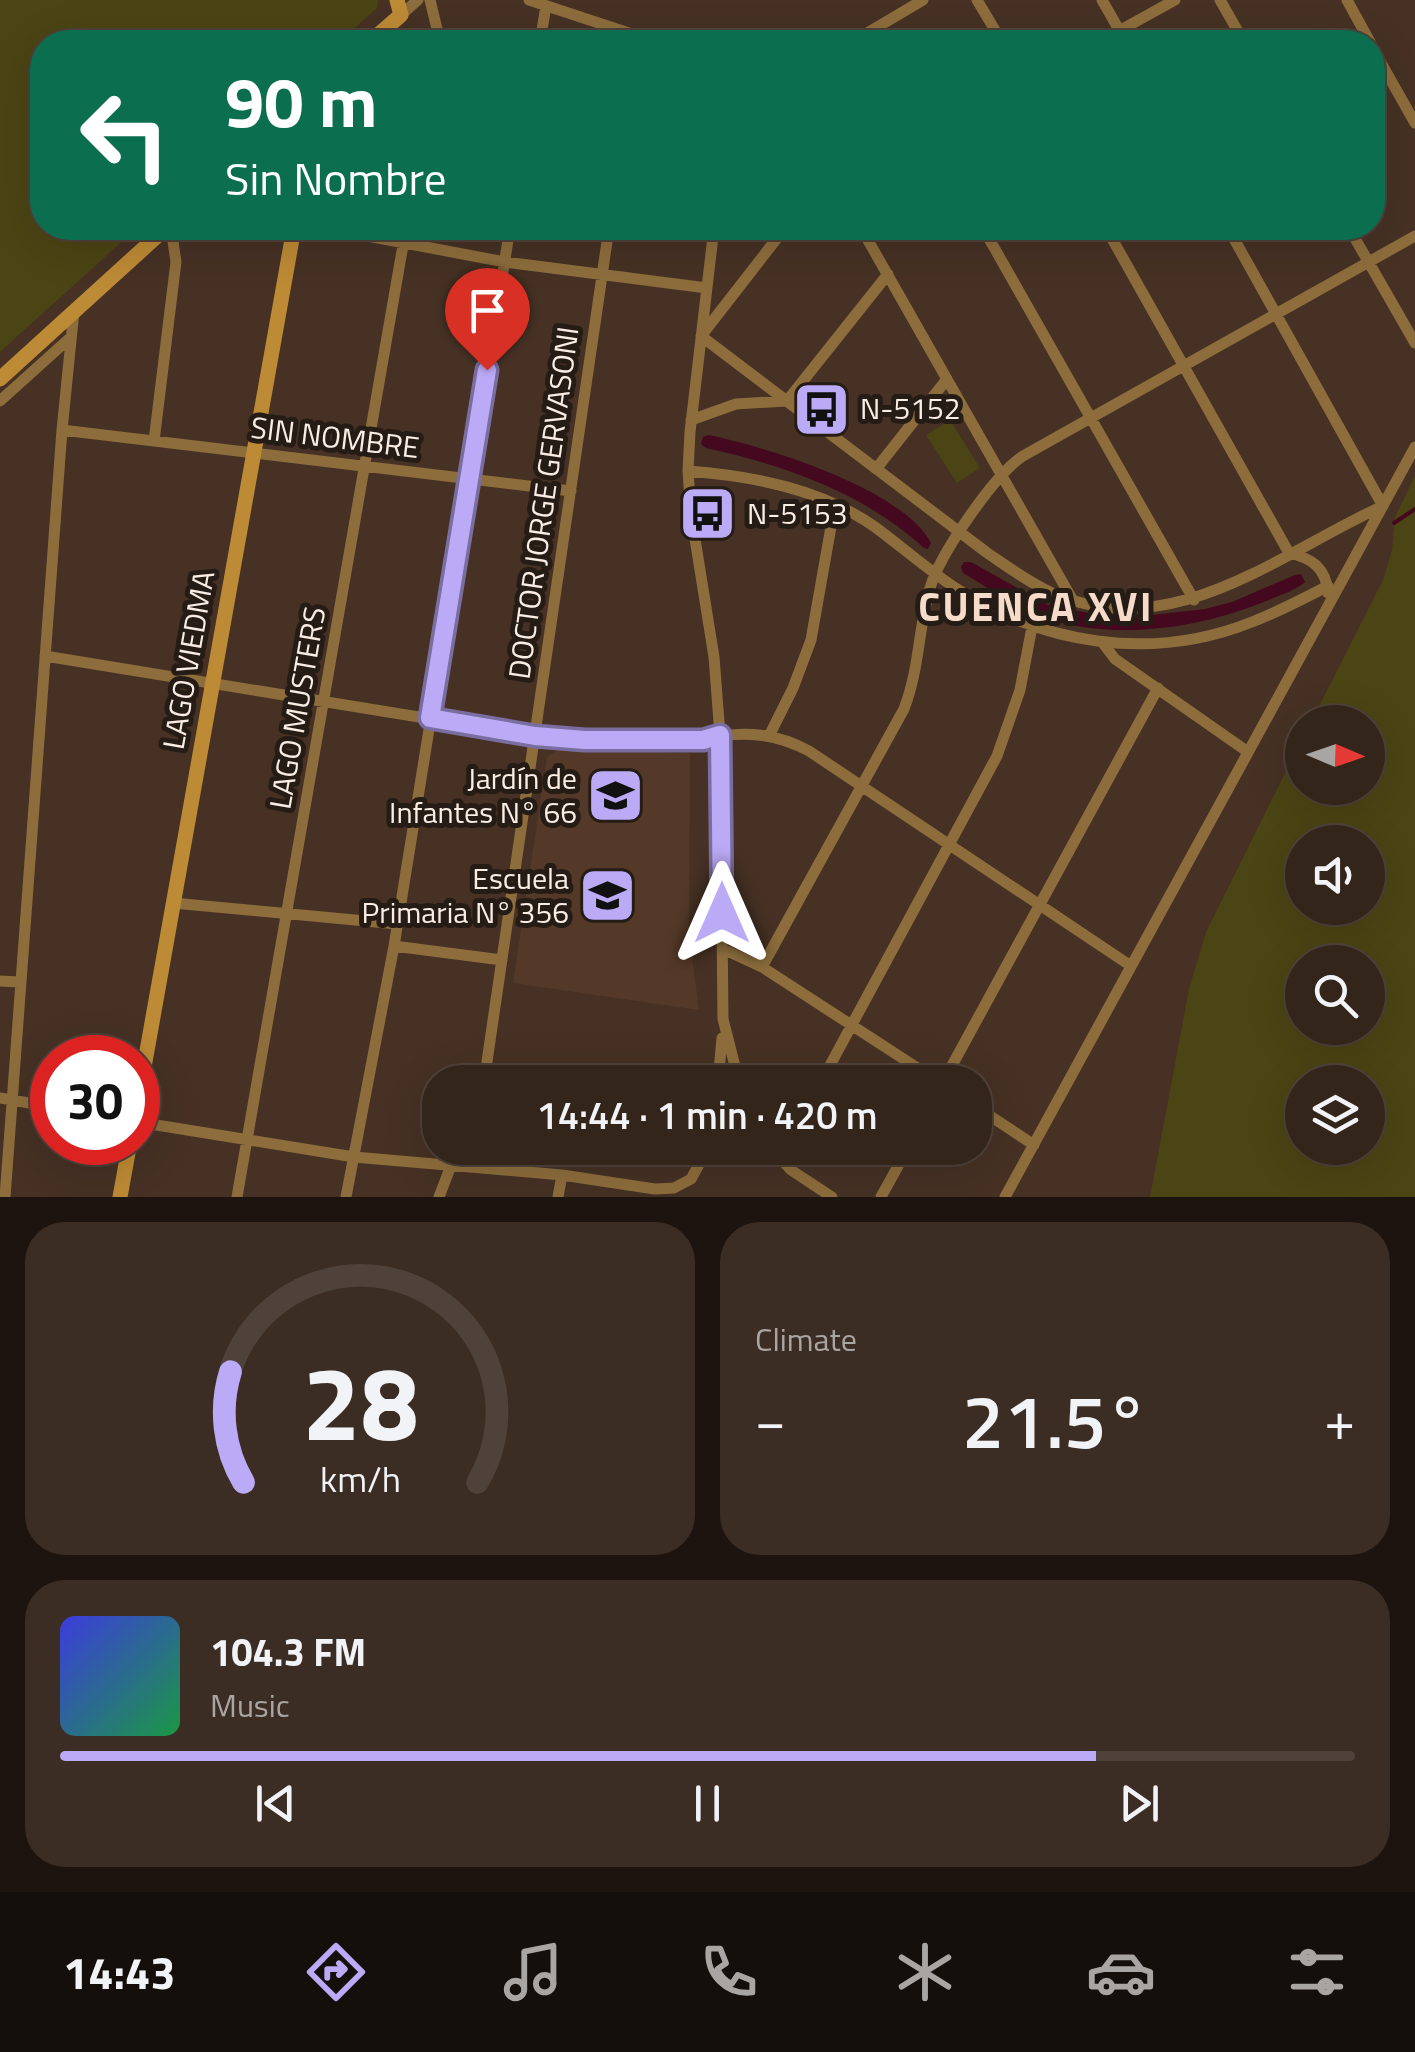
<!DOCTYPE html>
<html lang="en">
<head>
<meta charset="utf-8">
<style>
  body { margin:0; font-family:"Titillium Web",sans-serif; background:#3c2d24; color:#f1f3f6; height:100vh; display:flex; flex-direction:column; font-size:38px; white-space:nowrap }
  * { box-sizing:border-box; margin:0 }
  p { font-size:32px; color:#a9a5a3 }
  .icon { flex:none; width:55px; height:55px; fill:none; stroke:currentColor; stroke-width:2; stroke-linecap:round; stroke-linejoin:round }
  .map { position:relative; height:1197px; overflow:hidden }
  .sheet { display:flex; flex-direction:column; gap:25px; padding:25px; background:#1d140f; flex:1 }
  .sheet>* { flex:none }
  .banner { position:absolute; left:30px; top:30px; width:1355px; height:210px; border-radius:40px; box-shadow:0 10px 40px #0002,0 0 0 2px #4e423a; background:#0b6e4f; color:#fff; overflow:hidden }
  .needle { width:65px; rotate:92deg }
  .controls { position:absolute; left:1285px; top:705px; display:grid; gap:20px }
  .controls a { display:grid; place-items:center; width:100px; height:100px; border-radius:50%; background:#34251b; box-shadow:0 10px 40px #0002,0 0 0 2px #4e423a; font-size:50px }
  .speed { position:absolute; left:30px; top:1035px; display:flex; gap:20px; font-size:50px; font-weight:700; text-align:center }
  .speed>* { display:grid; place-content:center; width:130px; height:130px; border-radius:50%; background:#34251b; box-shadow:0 10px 40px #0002,0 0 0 2px #4e423a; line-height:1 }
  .speed .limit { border:15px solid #d22; background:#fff; color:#111 }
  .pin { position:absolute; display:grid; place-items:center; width:85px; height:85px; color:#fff; margin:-102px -42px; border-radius:50% 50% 50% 0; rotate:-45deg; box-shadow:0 0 10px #0007 }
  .pin .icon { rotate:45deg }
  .me { position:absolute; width:110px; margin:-55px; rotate:0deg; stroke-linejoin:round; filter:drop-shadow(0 0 8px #0008) }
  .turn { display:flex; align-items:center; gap:35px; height:210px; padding:0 30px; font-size:45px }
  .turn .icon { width:130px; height:130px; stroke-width:2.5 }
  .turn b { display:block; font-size:70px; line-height:85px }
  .big { font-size:75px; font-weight:600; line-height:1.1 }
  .sheet .widget { flex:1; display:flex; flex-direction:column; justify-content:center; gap:15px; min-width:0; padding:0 35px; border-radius:40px; background:#3c2d24 }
  .sheet .dial { align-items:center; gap:0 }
  .dial svg { height:260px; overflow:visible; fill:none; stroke:#4e423a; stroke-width:7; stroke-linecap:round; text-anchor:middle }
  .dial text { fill:#f1f3f6; stroke:none }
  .song { display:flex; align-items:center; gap:30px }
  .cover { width:120px; height:120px; border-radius:15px; background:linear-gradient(135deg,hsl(240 70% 55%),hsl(140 70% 35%)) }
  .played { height:10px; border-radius:5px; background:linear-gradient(90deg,#bbaaf6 80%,#4e423a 80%) }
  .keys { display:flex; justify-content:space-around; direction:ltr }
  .heat { display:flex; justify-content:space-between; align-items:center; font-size:55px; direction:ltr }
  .sheet .tiles { flex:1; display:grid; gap:25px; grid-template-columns:1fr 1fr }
  .widget:last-child { grid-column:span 2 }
  .trip { position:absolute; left:422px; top:1065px; width:570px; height:100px; border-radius:40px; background:#34251b; box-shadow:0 10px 40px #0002,0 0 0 2px #4e423a; font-weight:600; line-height:100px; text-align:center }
  .tab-bar { display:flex; height:160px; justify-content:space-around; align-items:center; background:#150f0b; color:#a9a5a3 }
  .tab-bar .icon { width:70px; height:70px }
  .tab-bar .active { color:#bbaaf6 }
  .tab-bar b { font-size:45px; color:#f1f3f6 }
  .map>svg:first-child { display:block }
  .built { fill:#543928 }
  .green { fill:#4b4414; fill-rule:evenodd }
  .water { fill:#44091e }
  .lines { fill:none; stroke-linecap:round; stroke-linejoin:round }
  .stream { stroke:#44091e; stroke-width:4 }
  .street { stroke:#8d6d3c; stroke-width:11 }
  .secondary { stroke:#bd8a36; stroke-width:15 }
  .route-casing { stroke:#7a6ea0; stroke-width:25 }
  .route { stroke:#bbaaf6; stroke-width:18 }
  .labels { text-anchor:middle; stroke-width:10; stroke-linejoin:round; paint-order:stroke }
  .poi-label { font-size:30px; fill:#faede4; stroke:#251c16; text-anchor:start }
  .street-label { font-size:30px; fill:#faede4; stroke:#251c16 }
  .district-label { font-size:40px; font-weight:bold; letter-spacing:2.5px; fill:#f6dbca; stroke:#251c16 }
</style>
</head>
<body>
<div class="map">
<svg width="1415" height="1197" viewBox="0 0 1415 1197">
  <rect width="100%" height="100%" fill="#463124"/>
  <path class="built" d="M559,749L690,753L689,933L699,1010L513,983L547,757Z"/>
  <path class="green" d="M0,0H378L377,8L339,42H42V228H137L0,352Z
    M950,420L980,468L957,483L926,435Z
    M1415,476V1197H1150L1189,989L1206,932L1302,739V788H1368V722H1311L1383,580L1392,550L1395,517ZM1302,842H1368V908H1302ZM1302,962H1368V1028H1302ZM1302,1082H1368V1148H1302Z"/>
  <path class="water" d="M709,435C766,447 903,489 931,543L928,549L924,548C864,493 784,465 706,448L701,444L703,437Z
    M964,562H971L1048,605L1099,615H1152L1205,609L1232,602L1295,575L1301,574L1305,582C1296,590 1283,594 1271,599C1205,627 1123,641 1052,620C1020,611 992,590 963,573L961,567Z"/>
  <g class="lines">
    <path class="stream" d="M1394,523L1415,509"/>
    <path class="street" d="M430,0L437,29L436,42
      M529,0L656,42
      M977,0L1002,42
      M1102,0L1126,42
      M1220,0L1244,42
      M1347,0L1370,42
      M401,15L418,0
      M540,42L546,6
      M852,42L923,0
      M1099,42L1175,0
      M1372,47L1415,123
      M325,228L505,262L707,288
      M714,228L690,432L688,471L691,514L714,657L720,735L723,1019L739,1082
      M785,228L701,336L986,552C1008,567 1028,582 1052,593C1174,645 1279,553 1383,506L1228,228
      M861,228L1072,599
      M983,228L1194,600
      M1106,228L1289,553C1312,558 1326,568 1328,593
      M1349,228L1415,343
      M0,401L71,337
      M787,401L888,274
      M691,420L736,404L787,401
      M62,430L571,491
      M154,441L176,262L171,228
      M876,469L947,379
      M688,471C753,476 821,489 875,527C902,547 927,569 954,587C1043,645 1152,662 1252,622C1278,612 1303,599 1328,586
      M1102,642L1115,659L1248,752
      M45,656L535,736L585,740H703C739,730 776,733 809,751L1131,966
      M769,736L793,688L811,640L835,504
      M173,903L397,924
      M394,946L502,960
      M723,949L762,967L939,1082
      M762,967L904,709C920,667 918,629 930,588C940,554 994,475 1023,456L1415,236
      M0,981L20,982
      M484,1082L609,228
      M718,1082L722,1038
      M821,1082L997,756L1020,690L1032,627
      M943,1082L1158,688
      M0,1098L52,1107
      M975,1106L1034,1145
      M138,1122L354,1157L562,1175L655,1189L674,1188L691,1179L708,1148
      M771,1148L791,1170L832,1197
      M472,1165L475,1148
      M5,1197L62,430L74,311
      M237,1197L406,228
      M346,1197L394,946L510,228
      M439,1197L452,1163
      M558,1197L562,1175
      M881,1197L908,1148
      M1005,1197L1415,447"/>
    <path class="secondary" d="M370,42L401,15L397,0
      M0,379L166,228
      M138,1101L294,228
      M120,1197L130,1142"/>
  </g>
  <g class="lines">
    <defs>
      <path id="route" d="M487,370L430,718L535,736L585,740H703L720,735L722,913"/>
    </defs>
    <use href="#route" class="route-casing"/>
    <use href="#route" class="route"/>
  </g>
  <defs>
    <symbol id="bus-square" viewBox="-11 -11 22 22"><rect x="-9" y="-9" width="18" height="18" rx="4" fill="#bbaaf6" stroke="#251c16"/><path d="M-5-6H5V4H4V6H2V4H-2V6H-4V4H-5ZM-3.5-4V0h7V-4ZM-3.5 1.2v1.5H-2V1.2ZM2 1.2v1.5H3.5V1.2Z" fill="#111"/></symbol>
    <symbol id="school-square" viewBox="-11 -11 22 22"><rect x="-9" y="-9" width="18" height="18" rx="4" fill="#bbaaf6" stroke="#251c16"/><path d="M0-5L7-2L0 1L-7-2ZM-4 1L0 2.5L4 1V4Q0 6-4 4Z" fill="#111"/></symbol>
  </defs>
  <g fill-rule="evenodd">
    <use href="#bus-square" x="790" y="378" width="63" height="63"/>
    <use href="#bus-square" x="676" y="482" width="63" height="63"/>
    <use href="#school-square" x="584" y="764" width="63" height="63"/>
    <use href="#school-square" x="576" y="864" width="63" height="63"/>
  </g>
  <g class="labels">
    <g class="poi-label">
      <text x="860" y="419">N-5152</text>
      <text x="747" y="524">N-5153</text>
      <text x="577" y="789" text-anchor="end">Jardín de<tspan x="577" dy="34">Infantes N° 66</tspan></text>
      <text x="569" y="889" text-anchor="end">Escuela<tspan x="569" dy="34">Primaria N° 356</tspan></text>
    </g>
    <g class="street-label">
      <text transform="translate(335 438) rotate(7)" y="10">SIN NOMBRE</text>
      <text transform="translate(544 503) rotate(-82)" y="10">DOCTOR JORGE GERVASONI</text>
      <text transform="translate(189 660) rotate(-80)" y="10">LAGO VIEDMA</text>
      <text transform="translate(298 708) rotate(-80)" y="10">LAGO MUSTERS</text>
    </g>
    <g class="district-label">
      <text x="1036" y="621">CUENCA XVI</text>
    </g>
  </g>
</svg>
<div class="controls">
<a><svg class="needle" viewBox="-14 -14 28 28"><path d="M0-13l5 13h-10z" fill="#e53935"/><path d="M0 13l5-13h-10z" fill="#a9a5a3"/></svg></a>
<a><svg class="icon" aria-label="sound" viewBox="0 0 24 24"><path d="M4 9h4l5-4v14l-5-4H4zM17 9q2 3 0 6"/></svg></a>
<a><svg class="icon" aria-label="search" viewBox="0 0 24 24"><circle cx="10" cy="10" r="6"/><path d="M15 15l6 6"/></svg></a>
<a><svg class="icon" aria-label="layers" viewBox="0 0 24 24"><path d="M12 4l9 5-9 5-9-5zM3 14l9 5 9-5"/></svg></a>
</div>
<div class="speed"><div class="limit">30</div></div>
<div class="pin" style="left:487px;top:370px;background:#d93025"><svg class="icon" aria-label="arrive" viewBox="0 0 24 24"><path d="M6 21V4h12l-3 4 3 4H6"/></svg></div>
<svg class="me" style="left:722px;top:913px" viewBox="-20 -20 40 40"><path d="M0-17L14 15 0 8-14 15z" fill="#bbaaf6" stroke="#fff" stroke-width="4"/></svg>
<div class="trip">14:44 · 1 min · 420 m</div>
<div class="banner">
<div class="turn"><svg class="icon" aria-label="left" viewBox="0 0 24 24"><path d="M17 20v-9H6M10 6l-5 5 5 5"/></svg><div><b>90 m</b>Sin Nombre</div></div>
</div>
</div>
<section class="sheet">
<div class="tiles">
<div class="widget dial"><svg viewBox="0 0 100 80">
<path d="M14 69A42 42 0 1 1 86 69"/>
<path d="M14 69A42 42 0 0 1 10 35" stroke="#bbaaf6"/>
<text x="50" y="56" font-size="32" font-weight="700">28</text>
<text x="50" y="72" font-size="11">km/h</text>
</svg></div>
<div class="widget"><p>Climate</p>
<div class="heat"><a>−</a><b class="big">21.5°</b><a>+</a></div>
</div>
<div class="widget">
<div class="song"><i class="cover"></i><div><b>104.3 FM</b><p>Music</p></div></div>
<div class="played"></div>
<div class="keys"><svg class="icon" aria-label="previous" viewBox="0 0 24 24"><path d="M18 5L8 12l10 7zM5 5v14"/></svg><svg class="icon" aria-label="pause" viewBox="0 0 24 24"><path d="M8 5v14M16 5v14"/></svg><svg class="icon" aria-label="next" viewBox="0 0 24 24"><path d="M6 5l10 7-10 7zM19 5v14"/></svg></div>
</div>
</div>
</section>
<nav class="tab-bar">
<b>14:43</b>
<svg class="icon active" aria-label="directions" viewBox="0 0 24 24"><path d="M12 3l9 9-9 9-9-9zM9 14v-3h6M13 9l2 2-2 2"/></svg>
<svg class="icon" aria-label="music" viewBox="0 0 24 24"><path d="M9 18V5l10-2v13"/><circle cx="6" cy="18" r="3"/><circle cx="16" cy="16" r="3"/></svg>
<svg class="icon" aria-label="phone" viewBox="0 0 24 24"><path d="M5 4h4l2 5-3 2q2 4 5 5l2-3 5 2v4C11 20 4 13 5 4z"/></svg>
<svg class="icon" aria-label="climate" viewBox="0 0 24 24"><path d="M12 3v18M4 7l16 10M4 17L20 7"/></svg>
<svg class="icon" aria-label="car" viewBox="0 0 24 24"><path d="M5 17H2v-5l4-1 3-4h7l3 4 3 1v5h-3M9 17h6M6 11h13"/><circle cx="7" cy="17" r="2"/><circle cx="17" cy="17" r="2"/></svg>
<svg class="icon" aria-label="filters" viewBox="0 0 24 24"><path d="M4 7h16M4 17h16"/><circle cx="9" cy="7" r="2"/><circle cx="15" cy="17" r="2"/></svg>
</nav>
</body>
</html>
